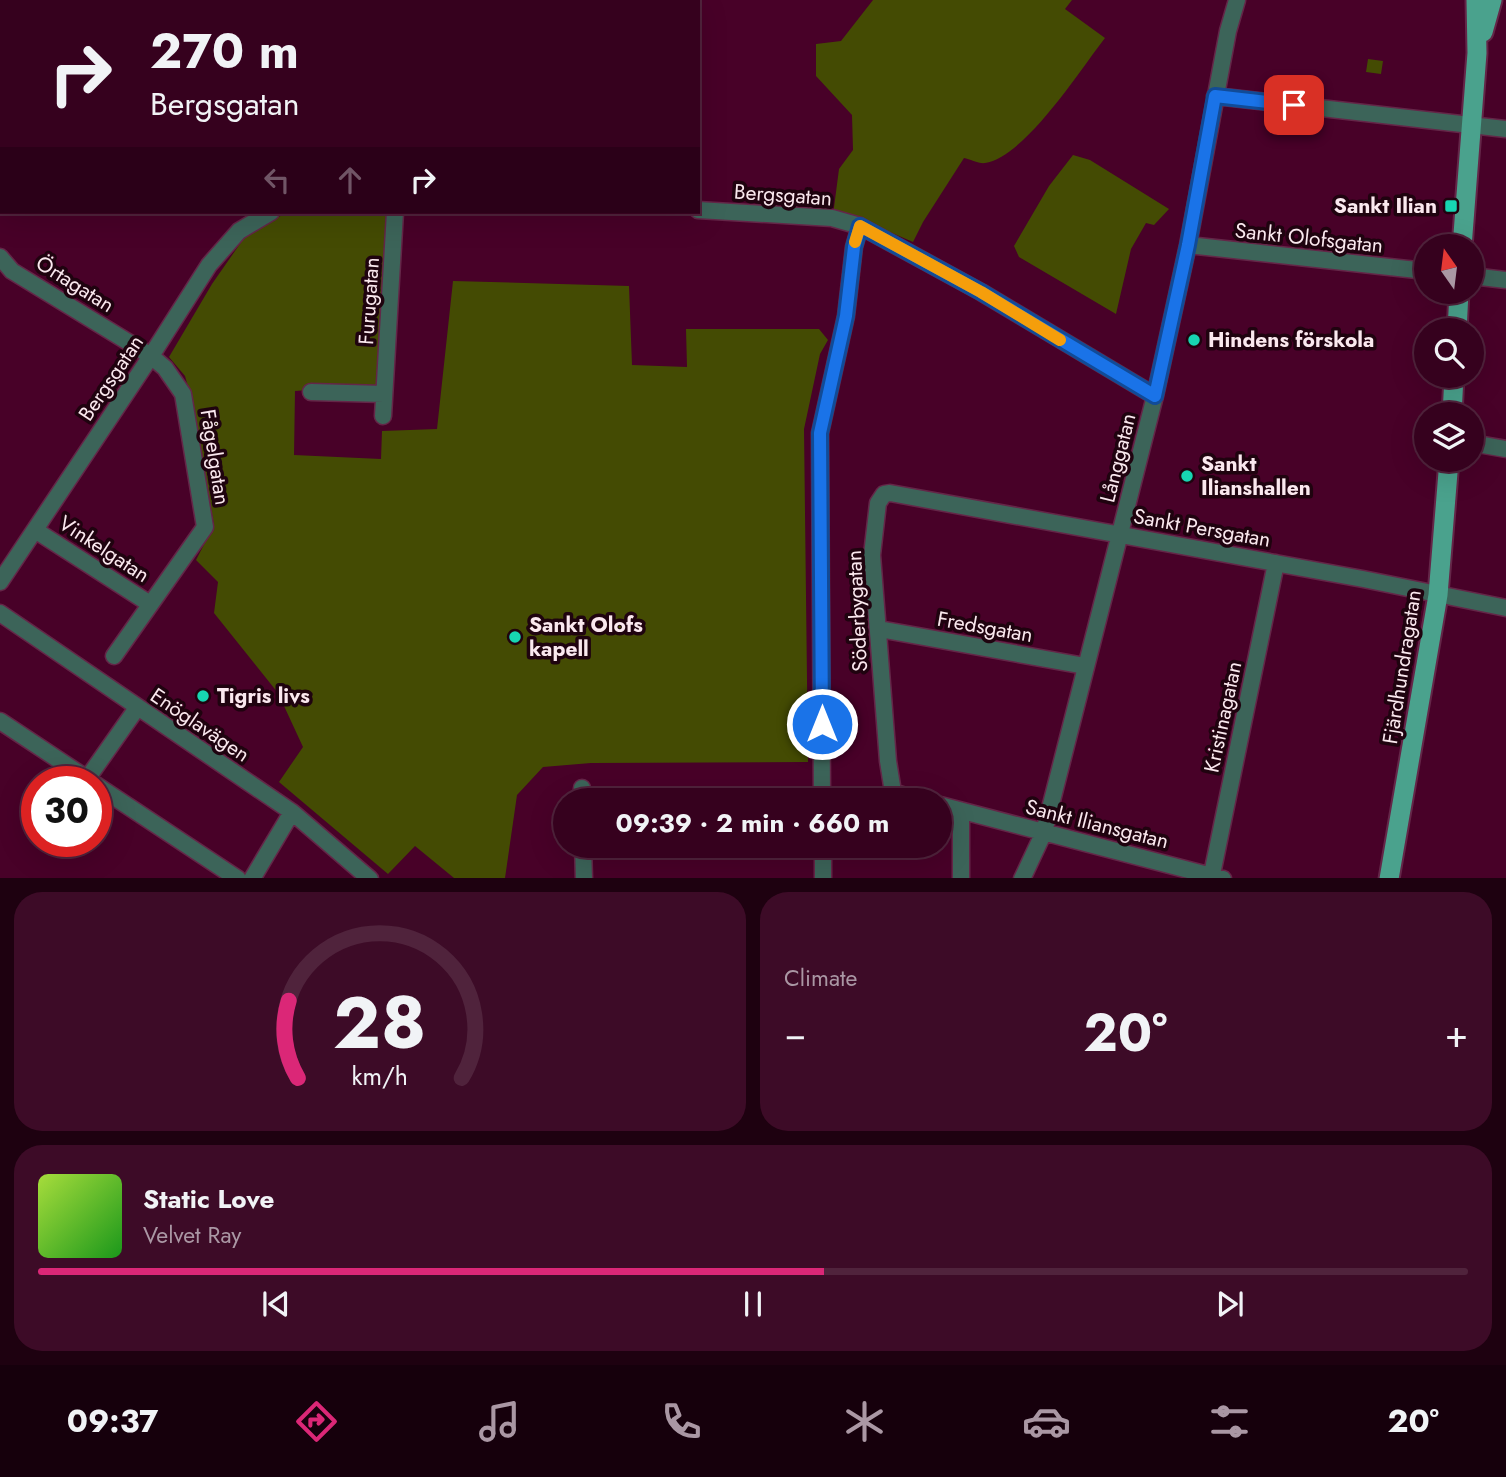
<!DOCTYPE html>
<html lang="en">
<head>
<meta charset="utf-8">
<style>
  body { margin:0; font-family:Jost,sans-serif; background:#3d0b27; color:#f1f3f6; height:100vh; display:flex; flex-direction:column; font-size:26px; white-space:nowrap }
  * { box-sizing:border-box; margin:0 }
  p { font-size:23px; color:#aa97a4 }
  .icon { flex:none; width:38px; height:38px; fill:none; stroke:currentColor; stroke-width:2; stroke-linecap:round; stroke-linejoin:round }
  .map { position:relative; height:878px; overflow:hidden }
  .panel { display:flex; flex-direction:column; gap:14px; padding:14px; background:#1e0110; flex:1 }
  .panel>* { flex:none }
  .top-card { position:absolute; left:0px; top:0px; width:700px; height:214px; box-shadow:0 7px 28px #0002,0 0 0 2px #50233c; background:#36011e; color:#f1f3f6; overflow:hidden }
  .needle { width:46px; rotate:346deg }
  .tools { position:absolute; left:1414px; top:234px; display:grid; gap:14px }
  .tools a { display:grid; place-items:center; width:70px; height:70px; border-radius:50%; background:#36011e; box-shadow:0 7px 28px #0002,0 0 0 2px #50233c; font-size:35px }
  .speed { position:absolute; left:21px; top:766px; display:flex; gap:14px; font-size:35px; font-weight:700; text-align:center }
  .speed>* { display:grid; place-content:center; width:91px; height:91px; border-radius:50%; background:#36011e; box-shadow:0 7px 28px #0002,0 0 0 2px #50233c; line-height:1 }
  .speed .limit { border:10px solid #d22; background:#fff; color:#111 }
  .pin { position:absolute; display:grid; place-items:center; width:60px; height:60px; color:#fff; margin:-30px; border-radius:14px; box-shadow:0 4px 10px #0006 }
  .me { position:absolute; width:77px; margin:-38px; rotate:0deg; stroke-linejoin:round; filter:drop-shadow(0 0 5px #0008) }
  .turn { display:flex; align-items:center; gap:24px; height:147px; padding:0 35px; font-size:32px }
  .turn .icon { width:91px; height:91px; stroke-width:2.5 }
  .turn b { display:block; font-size:49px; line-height:60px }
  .lanes { display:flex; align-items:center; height:66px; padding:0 35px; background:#0003; justify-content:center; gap:35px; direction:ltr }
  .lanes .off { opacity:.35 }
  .big { font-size:52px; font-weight:700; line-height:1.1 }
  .panel .card { flex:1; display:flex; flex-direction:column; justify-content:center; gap:10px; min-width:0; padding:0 24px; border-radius:28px; background:#3d0b27 }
  .panel .dial { align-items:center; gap:0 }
  .dial svg { height:182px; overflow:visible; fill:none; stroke:#50233c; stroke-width:7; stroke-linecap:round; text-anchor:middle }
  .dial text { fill:#f1f3f6; stroke:none }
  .song { display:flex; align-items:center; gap:21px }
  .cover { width:84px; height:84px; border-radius:10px; background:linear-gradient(135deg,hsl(80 70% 55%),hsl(120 70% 35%)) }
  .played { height:7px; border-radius:4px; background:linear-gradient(90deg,#db2777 55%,#50233c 55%) }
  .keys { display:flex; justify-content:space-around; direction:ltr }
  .heat { display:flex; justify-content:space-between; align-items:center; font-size:38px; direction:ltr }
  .panel .tiles { flex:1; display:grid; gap:14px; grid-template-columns:1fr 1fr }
  .card:last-child { grid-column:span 2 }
  .trip { position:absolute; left:553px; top:788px; width:399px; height:70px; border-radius:35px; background:#36011e; box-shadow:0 7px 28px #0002,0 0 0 2px #50233c; font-weight:700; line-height:70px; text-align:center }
  .tab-bar { display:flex; height:112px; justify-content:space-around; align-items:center; background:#16000c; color:#aa97a4 }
  .tab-bar .icon { width:49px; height:49px }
  .tab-bar .current { color:#db2777 }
  .tab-bar b { font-size:32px; color:#f1f3f6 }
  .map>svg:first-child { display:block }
  .green { fill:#444b03 }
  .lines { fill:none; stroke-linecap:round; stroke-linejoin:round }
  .minor-casing { stroke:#642648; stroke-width:19 }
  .major-casing { stroke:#642648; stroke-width:23 }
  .minor { stroke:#3c6459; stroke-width:16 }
  .major { stroke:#4aa28d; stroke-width:19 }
  .route-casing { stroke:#114b97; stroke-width:18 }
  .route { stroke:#1a73e8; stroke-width:12 }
  .slow { stroke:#f59e0b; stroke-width:12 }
  .poi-dot { fill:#17d5b2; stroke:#1f030f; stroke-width:2.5 }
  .labels { text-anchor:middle; stroke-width:7; stroke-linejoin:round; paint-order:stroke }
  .street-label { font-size:21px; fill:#fae8ee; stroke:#1f030f }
  .poi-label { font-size:21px; font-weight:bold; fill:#fae8ee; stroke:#1f030f; text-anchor:start }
</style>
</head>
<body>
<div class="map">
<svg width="1506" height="879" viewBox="0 0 1506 879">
  <rect width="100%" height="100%" fill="#480128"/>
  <path class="green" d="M0,0H84L2,2V84Z
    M873,0H1072L1065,9L1105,38C1080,70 1025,157 985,163C979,164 970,159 964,158L923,222L913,242L862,220L833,215L839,169L853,150L852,115L816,76V44L841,41Z
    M1368,59L1383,61L1381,74L1366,72Z
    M1073,155L1090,160L1169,209L1154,225L1146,223L1131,249L1116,314L1019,257L1014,246L1049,186Z
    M290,212H389L381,385L295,391L294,455L381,459L382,431L437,429L453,281L629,286L632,365L687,367L686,329H819L828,340L820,354L804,429L808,762L591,763L543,767L517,795L505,878H454L415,846L388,874L279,782L303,747L278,693L214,613L218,582L196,560L214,525L192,401L185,376L169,357L212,284L244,238L271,220Z"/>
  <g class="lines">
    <defs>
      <path id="minor" d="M330,0L331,2
        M1215,96L1506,129
        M698,210L832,218L860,226L981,292L1155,396
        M1188,245L1426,271
        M0,257L12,271L151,356L165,368L183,394L205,527L114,656
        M1472,276L1506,280
        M311,392L384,394
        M383,416L395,212
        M1472,443L1506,449
        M35,530L150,604
        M0,582L151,356L209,265L239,231L271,212
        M0,613L292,812L370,879
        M879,629L1085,666
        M0,721L92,782
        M87,779L137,708
        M96,785L238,879
        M582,788V800
        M822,800L820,433L846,316L854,247L860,226
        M918,800L893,792L888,761L872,555L878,503L884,494L890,493L1363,579L1506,608
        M940,805L1223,879
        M961,811V879
        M583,845L584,879
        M823,845V879
        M252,879L292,812
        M1022,879L1044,832L1155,396L1188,245L1228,31L1237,0
        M1211,879L1276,563"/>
      <path id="major" d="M1483,32L1492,0
        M1462,247L1477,53L1476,0
        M1457,331L1459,292
        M1452,415L1454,376
        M1389,879L1438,595L1449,460"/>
    </defs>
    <use href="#minor" class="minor-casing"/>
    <use href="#major" class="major-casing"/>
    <use href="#minor" class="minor"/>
    <use href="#major" class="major"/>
  </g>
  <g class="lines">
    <defs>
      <path id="route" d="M822,724L820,433L846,316L854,247L860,226L981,292L1155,396L1188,245L1215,96L1294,105"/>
    </defs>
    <use href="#route" class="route-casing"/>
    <use href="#route" class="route"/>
    <path class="slow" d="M855,242L860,226L981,292L1060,340"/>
  </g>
  <g class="poi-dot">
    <rect x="1444" y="199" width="14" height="14" rx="3.5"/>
    <circle cx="1194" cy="340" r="7"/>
    <circle cx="1187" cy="476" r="7"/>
    <circle cx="515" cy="637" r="7"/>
    <circle cx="203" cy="696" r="7"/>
  </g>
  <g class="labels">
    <g class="street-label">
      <text transform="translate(783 195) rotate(4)" y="7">Bergsgatan</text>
      <text transform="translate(1309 238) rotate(6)" y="7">Sankt Olofsgatan</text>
      <text transform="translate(75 284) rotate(32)" y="7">Örtagatan</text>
      <text transform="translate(369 301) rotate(-86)" y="7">Furugatan</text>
      <text transform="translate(111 378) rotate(-56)" y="7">Bergsgatan</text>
      <text transform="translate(215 457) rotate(81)" y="7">Fågelgatan</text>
      <text transform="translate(1118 458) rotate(-76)" y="7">Långgatan</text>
      <text transform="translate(1202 528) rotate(10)" y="7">Sankt Persgatan</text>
      <text transform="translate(104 549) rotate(33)" y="7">Vinkelgatan</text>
      <text transform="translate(857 611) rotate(-93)" y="7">Söderbygatan</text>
      <text transform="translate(985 627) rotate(10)" y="7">Fredsgatan</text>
      <text transform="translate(1402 667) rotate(-81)" y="7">Fjärdhundragatan</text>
      <text transform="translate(1223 717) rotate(-78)" y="7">Kristinagatan</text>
      <text transform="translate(200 725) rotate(34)" y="7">Enöglavägen</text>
      <text transform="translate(1097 824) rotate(14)" y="7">Sankt Iliansgatan</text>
    </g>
    <g class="poi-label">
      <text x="1437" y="213" text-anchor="end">Sankt Ilian</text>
      <text x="1208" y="347">Hindens förskola</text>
      <text x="1201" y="471">Sankt<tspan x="1201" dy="24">Ilianshallen</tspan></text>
      <text x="529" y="632">Sankt Olofs<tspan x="529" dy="24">kapell</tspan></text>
      <text x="217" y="703">Tigris livs</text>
    </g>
  </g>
</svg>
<div class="tools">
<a><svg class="needle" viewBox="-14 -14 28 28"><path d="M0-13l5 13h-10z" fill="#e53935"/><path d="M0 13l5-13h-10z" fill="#aa97a4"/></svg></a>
<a><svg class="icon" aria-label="search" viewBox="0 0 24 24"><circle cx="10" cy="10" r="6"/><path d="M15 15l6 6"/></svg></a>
<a><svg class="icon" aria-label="layers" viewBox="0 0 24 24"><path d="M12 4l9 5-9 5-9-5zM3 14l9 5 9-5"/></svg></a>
</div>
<div class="speed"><div class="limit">30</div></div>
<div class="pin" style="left:1294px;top:105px;background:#d93025"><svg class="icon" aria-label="arrive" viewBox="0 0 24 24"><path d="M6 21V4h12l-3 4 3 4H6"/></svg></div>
<svg class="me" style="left:822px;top:724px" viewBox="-20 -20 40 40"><circle r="17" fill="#1a73e8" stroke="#fff" stroke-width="3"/><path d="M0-11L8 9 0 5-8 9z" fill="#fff"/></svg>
<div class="trip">09:39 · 2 min · 660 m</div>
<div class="top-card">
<div class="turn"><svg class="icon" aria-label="right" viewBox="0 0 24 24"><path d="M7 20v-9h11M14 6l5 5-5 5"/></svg><div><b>270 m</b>Bergsgatan</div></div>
<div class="lanes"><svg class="icon off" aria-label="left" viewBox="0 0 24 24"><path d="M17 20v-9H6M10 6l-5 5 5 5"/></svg><svg class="icon off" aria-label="ahead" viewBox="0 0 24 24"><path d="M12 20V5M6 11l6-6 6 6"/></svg><svg class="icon" aria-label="right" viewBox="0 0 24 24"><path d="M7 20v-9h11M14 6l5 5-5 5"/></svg></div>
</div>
</div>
<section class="panel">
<div class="tiles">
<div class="card dial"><svg viewBox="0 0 100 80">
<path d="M14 69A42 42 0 1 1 86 69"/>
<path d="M14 69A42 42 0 0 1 10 35" stroke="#db2777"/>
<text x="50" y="56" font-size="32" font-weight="700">28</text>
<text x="50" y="72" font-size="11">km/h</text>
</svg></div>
<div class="card"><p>Climate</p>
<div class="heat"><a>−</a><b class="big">20°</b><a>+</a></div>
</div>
<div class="card">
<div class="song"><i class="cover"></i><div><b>Static Love</b><p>Velvet Ray</p></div></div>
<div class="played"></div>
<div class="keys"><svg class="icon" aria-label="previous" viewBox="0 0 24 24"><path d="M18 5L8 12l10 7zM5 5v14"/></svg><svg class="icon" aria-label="pause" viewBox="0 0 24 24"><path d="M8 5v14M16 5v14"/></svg><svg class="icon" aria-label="next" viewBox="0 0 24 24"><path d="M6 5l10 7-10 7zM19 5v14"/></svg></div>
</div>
</div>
</section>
<nav class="tab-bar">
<b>09:37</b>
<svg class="icon current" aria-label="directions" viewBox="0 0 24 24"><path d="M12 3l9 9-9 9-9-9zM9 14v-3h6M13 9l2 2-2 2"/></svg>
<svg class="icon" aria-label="music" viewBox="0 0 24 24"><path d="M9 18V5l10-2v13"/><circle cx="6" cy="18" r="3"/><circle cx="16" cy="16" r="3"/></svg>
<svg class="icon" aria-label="phone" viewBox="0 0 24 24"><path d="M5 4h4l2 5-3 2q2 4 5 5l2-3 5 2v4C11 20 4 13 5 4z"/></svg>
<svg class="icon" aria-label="climate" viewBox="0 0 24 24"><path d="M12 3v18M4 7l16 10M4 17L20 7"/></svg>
<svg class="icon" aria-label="car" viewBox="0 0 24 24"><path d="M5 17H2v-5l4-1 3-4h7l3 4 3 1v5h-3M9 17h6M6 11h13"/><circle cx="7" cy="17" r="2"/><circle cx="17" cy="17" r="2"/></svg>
<svg class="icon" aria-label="filters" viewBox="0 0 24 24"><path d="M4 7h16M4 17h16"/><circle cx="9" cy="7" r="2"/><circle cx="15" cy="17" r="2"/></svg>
<b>20°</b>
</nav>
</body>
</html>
